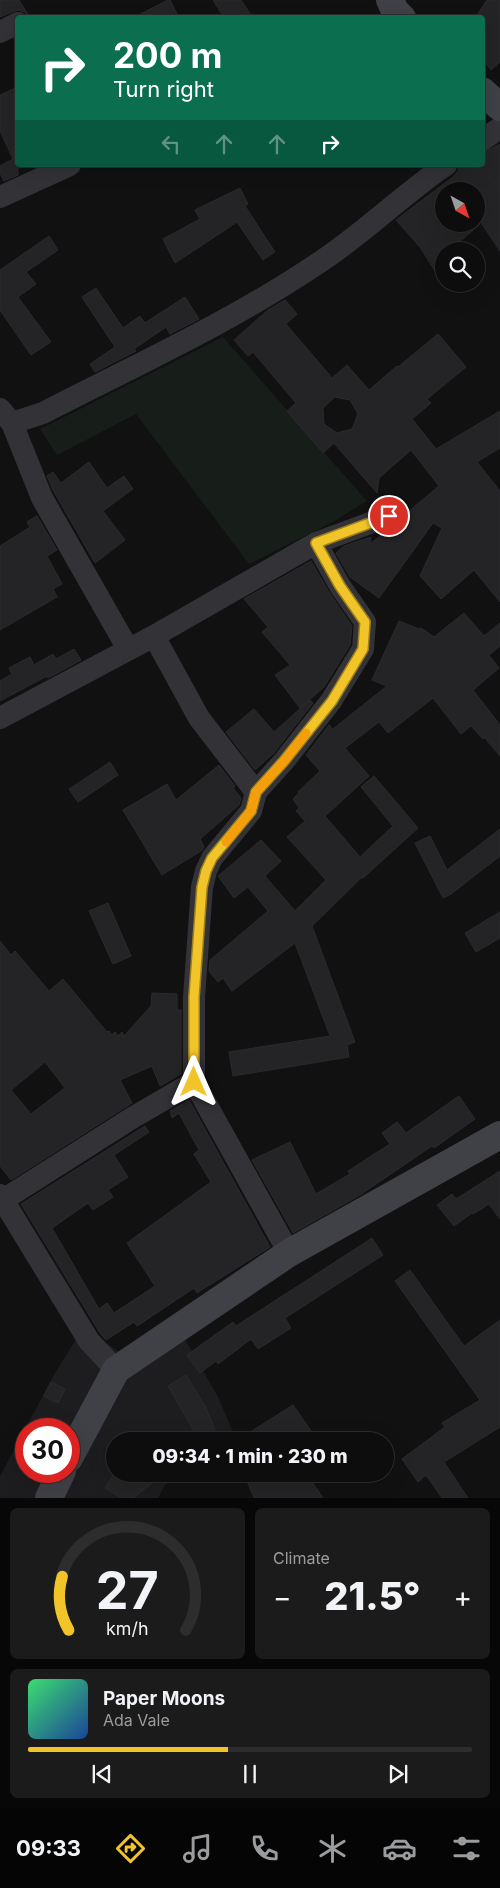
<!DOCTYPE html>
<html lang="en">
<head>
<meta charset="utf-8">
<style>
  body { margin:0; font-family:Inter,sans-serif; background:#1b1b1c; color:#f1f3f6; height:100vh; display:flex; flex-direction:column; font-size:19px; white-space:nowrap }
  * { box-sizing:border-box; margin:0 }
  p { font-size:16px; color:#9a9c9e }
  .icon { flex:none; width:28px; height:28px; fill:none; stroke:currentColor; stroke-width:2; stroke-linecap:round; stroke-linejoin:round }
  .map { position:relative; height:1498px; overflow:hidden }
  .drawer { display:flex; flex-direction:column; gap:10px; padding:10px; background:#070708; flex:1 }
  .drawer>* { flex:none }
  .top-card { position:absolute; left:15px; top:15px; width:470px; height:152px; border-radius:5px; box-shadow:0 5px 20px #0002,0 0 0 1px #2d2d2e; background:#0b6e4f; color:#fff; overflow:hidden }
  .needle { width:32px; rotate:140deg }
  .buttons { position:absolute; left:435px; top:182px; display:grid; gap:10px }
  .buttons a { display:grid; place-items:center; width:50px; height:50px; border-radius:50%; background:#0d0d0e; box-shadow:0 5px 20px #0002,0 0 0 1px #2d2d2e; font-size:25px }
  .speed { position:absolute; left:15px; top:1418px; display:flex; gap:10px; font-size:25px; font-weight:700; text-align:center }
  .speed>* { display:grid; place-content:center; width:65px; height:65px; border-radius:50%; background:#0d0d0e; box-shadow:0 5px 20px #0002,0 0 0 1px #2d2d2e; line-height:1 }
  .speed .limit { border:8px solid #d22; background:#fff; color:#111 }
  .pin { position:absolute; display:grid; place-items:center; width:42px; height:42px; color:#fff; margin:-21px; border:2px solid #fff; border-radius:50%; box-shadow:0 1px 5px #0007 }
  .me { position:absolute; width:55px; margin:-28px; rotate:0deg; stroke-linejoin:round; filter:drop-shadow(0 0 4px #0008) }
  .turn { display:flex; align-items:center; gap:18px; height:105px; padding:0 15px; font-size:22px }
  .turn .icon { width:65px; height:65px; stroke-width:2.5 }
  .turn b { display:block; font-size:35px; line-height:42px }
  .lanes { display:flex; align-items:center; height:48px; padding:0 15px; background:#0003; justify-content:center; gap:25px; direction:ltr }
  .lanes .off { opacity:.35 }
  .big { font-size:38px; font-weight:800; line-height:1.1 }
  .drawer .widget { flex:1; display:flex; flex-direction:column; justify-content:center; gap:8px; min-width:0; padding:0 18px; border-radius:8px; background:#1b1b1c }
  .drawer .dial { align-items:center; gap:0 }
  .dial svg { height:130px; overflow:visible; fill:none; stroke:#2d2d2e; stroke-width:7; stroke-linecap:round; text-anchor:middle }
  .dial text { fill:#f1f3f6; stroke:none }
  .song { display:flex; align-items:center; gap:15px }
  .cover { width:60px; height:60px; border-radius:8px; background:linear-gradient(135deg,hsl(140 70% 55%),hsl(220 70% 35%)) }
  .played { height:5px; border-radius:2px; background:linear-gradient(90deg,#f1c52a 45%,#2d2d2e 45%) }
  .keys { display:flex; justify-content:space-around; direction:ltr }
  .heat { display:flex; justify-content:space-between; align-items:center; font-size:28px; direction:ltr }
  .drawer .tiles { flex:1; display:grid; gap:10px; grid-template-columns:1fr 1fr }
  .widget:last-child { grid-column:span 2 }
  .trip { position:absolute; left:106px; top:1432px; width:288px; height:50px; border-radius:25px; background:#0d0d0e; box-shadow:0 5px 20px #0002,0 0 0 1px #2d2d2e; font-weight:800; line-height:50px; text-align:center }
  .tab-bar { display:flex; height:80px; justify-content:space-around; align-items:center; background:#050506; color:#9a9c9e }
  .tab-bar .icon { width:35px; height:35px }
  .tab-bar .active { color:#f1c52a }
  .tab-bar b { font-size:22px; color:#f1f3f6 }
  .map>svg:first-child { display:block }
  .built { fill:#1d1d1f; fill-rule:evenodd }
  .green { fill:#171d19 }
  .building { fill:#242426; stroke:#2b2b2e; fill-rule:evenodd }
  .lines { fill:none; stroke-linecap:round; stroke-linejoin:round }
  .street { stroke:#323237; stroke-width:22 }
  .secondary { stroke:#404147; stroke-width:28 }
  .route-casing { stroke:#9d801b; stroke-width:12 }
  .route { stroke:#f1c52a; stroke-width:9 }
  .slow { stroke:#f59e0b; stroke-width:9 }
</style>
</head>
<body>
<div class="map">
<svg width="500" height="1498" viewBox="0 0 500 1498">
  <rect width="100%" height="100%" fill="#111112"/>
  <path class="built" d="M84,1327L126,1357L183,1336L218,1397L235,1437L229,1441H115V1474H181L165,1485L158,1498H0V1476L55,1373ZM26,1429H69V1471H26Z"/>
  <path class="green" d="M223,337L367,501L331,523L249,564L136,414L57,455L40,429Z"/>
  <path class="building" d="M0,0H19L30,18L25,12L18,10L0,17Z
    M168,0H170L179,18H133Z
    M213,0H241L253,18H224Z
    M487,0H500V62L491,70L482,58V18H475Z
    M18,87V175L4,181L0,173V166L13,159L0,131V95Z
    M500,144V251L476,215V191H444V224H480L449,251H444V285L420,247L396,220L454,176L458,171L459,165H482V153Z
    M240,188L248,204L245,206L275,252L263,260L237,222L175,263L163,239L200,219L195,210Z
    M49,236L58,250L26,272L36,284L18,297L51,342L31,355L0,310V270Z
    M96,288L123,328L140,316L145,323L185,297L199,319L170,334L166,327L134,349L136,351L95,372L90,364L115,347L82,297Z
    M285,300L297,314L286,324L332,378L347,365L369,390L397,366L398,367L438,334L466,367L427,399L431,403L412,419L436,449L500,411V448L477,462L500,491V602L474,570L441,599L420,576L442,528L433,523L379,598L350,577L336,553L344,546L371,537L370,544L385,532L399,525L402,517L439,486L411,450L379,478L377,493L334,443L323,453L287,411L296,403L253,352L248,356L234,340L268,310ZM335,397L350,400L358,414L352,429L337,433L324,424L323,408Z
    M89,462L107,488L124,476L133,489L103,511L125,540L95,563L54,492L47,476L53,472L61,483Z
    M37,516L57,550L47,556L62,584L53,589L57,597L0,630V546L30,527L27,522Z
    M311,561L329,592L352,626L350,645L324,687L300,708L275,675L290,665L262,632L268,627L244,599Z
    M464,613L484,636L500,623V646L489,655L499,668L473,690L500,725V756L484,737L483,739L471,726L461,734L433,698L388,733L379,722L345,748L369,776L325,816L360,857L393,826L361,787L374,776L418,828L363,878L362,877L312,926L355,1042L347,1045L349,1057L233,1076L229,1052L330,1036L295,943L232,991L223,978L218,982L209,971L210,960L268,911L248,887L234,898L218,876L261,840L281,861L265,876L295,911L326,880L287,837L305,821L296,811L299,808L293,799L299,793L298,792L320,771L306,755L329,725L333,729L387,686L372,680L399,621L419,629L421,628L434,637Z
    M74,649L81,660L48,678L47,676L0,701V681L12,674L9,668L30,657L34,665L53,654L56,659Z
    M310,700L313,703L274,753L255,770L226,732L254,709L274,732Z
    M110,762L118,775L78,802L69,789Z
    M219,765L235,786L233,788L241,798L239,805L200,839L204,847L201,851L162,875L123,810L167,784L176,800Z
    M500,829V856L451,894L443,898L415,843L430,836L447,870Z
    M108,903L131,956L113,964L89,911Z
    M500,912V938L476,952L465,933Z
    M0,941L11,955L15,951L49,991L63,979L107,1032L109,1031L112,1035L115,1032L118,1036L122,1032L124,1036L151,1006L152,993L177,994V1010H181V1074L160,1086L152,1066L120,1080L132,1103L11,1180L0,1166ZM45,1062L65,1088L31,1114L11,1090Z
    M459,1096L475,1119L434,1148L432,1146L360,1195L293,1233L252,1160L290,1142L316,1194L350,1174L348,1171L390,1144L382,1133L397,1122L406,1133Z
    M189,1100L270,1247L197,1293L194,1288L137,1326L134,1322L106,1340L100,1333L21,1204L145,1126L149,1132L114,1155L128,1177L108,1190L113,1197L93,1210L88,1203L52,1228L99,1309L107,1303L114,1313L155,1286L127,1243L211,1182L194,1154L199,1150L179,1113L172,1118L170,1111Z
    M500,1171V1219L489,1204L473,1214L472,1213L454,1226L437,1205L452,1194L456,1199Z
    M372,1238L383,1255L285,1318L291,1328L258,1349L251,1339L218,1364L216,1361L200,1373L187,1355L233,1322L236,1326Z
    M410,1270L464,1346L500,1320V1427L444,1462L468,1498H442L426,1475L418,1482L402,1459L445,1427L442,1423L480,1400L395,1281Z
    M186,1375L205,1406L215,1430L199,1439L168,1386Z
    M51,1382L65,1389L58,1403L44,1396Z
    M293,1405L318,1441H236Z
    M114,1474H164L133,1498H121L105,1488Z
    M244,1474H307L323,1498H254Z"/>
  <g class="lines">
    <path class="street" d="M0,32L18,23
      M482,140L500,128
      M0,197L70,165
      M0,409L12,423L43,413C136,365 233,321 320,262C364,233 402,195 446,165
      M12,423L42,498L128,649
      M154,636L199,718L256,792L251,811L212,858L206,871L202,887L194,997V1082L289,1253
      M0,718L154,636L316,543L389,516
      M256,792L284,761L331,701L363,649L365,622L340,586L316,543
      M0,1195L89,1341L116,1370
      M3,1200L132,1118L194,1082"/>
    <path class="secondary" d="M390,0L395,11L402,18
      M482,91L500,107
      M69,1458L116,1370L289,1253L500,1135
      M49,1498L62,1471"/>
  </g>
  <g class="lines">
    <defs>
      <path id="route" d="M194,1082V997L202,887L206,871L212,858L251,811L256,792L284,761L332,701L363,649L365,622L340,586L316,543L389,516"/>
    </defs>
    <use href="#route" class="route-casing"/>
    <use href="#route" class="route"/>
    <path class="slow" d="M226,842L251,811L256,792L284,761L306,733"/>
  </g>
</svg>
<div class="buttons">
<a><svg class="needle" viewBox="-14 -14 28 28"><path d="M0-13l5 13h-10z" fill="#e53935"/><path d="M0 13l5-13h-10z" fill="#9a9c9e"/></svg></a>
<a><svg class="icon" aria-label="search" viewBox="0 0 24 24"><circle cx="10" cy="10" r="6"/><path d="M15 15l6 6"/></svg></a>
</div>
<div class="speed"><div class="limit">30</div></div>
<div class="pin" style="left:389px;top:516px;background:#d93025"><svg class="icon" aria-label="arrive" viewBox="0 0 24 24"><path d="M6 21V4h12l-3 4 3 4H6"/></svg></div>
<svg class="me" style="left:194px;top:1082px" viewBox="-20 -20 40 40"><path d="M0-17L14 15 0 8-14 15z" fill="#f1c52a" stroke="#fff" stroke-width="4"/></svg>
<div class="trip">09:34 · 1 min · 230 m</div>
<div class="top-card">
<div class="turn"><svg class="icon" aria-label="right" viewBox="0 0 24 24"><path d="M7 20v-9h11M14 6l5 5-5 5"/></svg><div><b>200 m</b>Turn right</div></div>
<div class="lanes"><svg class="icon off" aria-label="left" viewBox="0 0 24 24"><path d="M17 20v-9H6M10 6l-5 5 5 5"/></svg><svg class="icon off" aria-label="ahead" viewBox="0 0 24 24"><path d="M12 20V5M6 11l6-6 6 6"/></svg><svg class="icon off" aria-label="ahead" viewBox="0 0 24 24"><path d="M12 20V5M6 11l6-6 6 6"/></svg><svg class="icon" aria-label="right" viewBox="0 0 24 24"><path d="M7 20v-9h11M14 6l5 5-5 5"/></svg></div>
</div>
</div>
<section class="drawer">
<div class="tiles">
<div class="widget dial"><svg viewBox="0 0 100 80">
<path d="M14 69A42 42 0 1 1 86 69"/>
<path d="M14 69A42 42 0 0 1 10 36" stroke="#f1c52a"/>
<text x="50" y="56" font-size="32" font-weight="700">27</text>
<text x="50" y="72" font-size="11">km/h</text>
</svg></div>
<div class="widget"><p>Climate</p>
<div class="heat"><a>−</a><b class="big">21.5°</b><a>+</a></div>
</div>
<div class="widget">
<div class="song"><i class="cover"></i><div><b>Paper Moons</b><p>Ada Vale</p></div></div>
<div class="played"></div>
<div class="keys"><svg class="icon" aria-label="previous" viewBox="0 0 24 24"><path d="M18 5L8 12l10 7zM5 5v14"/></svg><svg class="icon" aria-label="pause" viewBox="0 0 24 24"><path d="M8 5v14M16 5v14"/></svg><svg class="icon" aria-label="next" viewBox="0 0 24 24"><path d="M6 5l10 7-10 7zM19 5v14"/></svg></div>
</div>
</div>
</section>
<nav class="tab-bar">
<b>09:33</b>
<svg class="icon active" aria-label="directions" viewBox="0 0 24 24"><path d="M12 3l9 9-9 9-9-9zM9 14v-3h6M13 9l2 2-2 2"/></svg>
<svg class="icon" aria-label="music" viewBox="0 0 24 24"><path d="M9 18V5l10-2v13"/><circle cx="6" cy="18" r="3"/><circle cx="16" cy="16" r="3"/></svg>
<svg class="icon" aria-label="phone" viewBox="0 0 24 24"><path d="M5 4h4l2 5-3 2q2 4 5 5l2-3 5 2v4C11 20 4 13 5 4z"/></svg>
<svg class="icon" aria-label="climate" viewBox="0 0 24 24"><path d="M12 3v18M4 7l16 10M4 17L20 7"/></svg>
<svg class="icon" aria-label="car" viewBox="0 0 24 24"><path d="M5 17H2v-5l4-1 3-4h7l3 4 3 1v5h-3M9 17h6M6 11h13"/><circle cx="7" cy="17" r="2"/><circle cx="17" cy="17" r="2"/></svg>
<svg class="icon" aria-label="filters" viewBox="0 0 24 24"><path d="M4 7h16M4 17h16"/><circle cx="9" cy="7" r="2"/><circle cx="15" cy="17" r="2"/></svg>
</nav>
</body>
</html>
